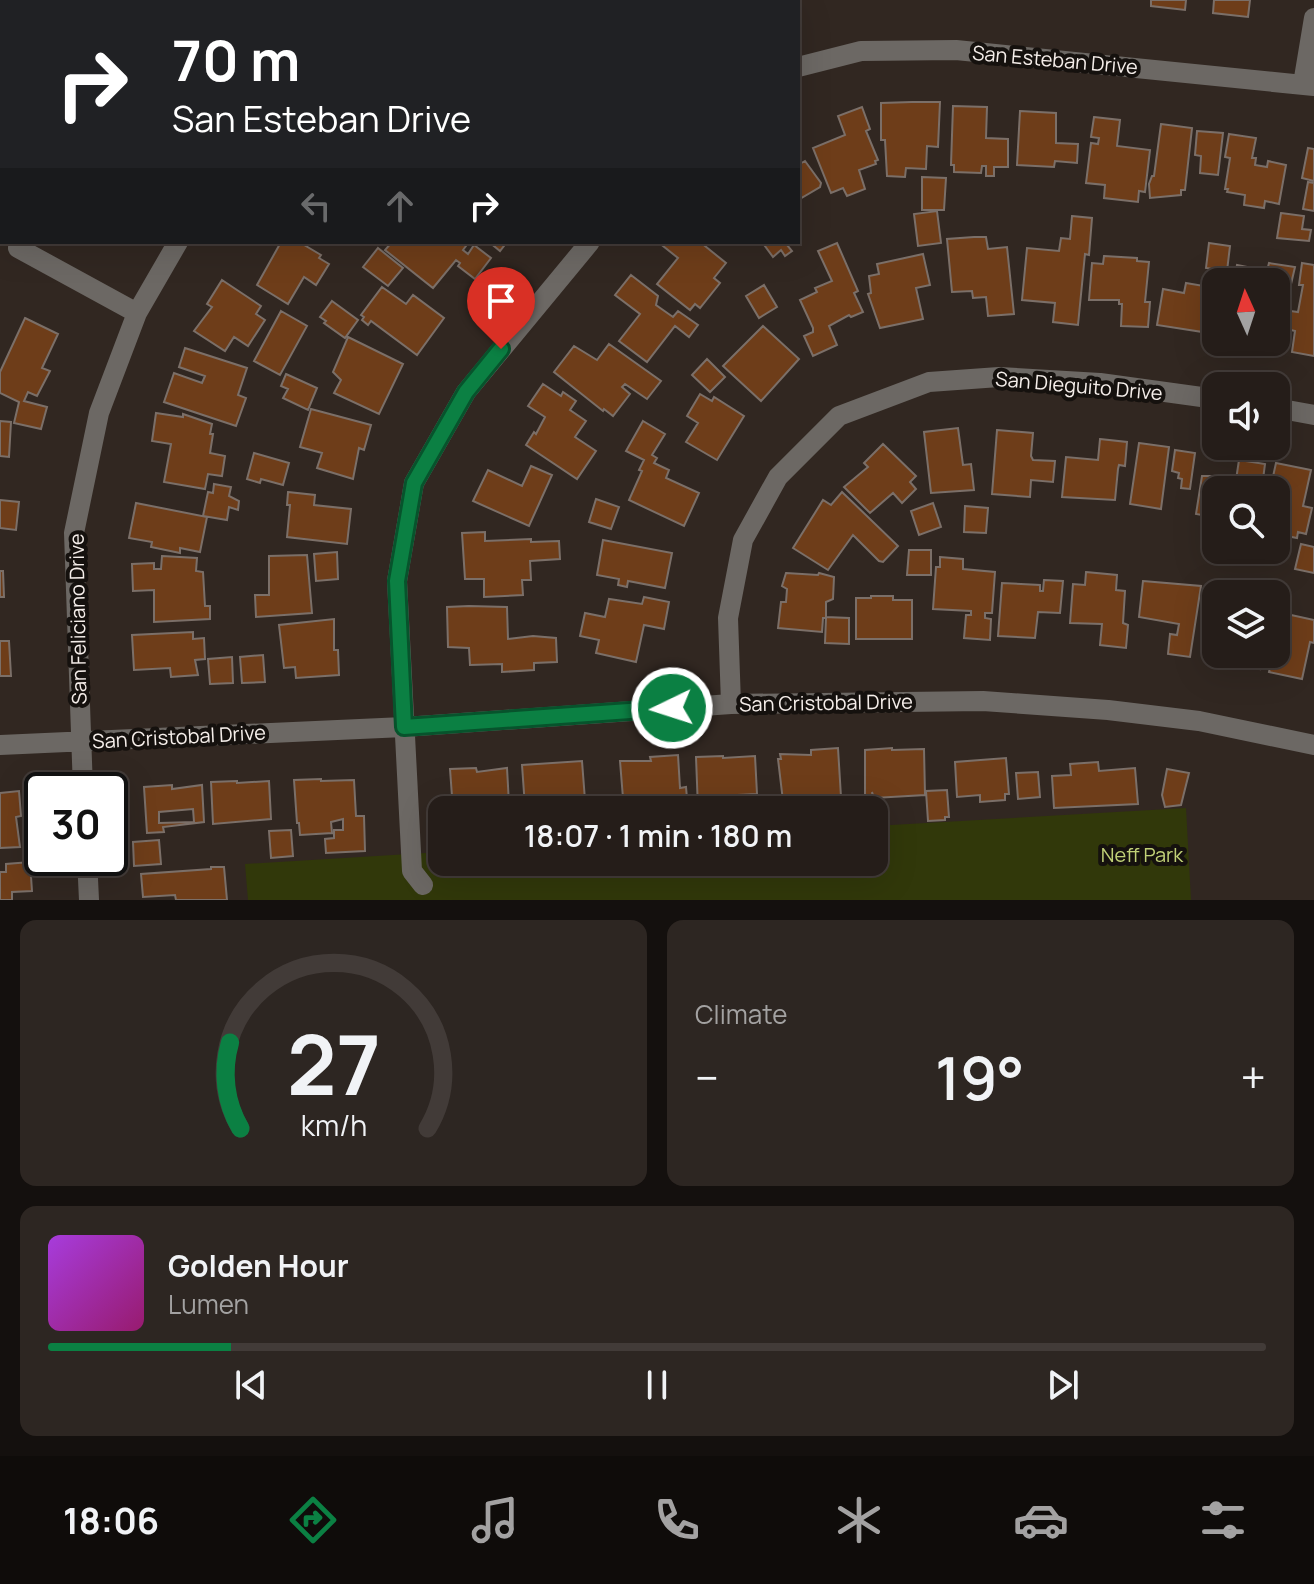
<!DOCTYPE html>
<html lang="en">
<head>
<meta charset="utf-8">
<style>
  body { margin:0; font-family:Manrope,sans-serif; background:#2d2622; color:#f1f3f6; height:100vh; display:flex; flex-direction:column; font-size:30px; white-space:nowrap }
  * { box-sizing:border-box; margin:0 }
  p { font-size:26px; color:#a3a2a2 }
  .icon { flex:none; width:44px; height:44px; fill:none; stroke:currentColor; stroke-width:2; stroke-linecap:round; stroke-linejoin:round }
  .map { position:relative; height:900px; overflow:hidden }
  .drawer { display:flex; flex-direction:column; gap:20px; padding:20px; background:#14100e; flex:1 }
  .drawer>* { flex:none }
  .banner { position:absolute; left:0px; top:0px; width:800px; height:244px; box-shadow:0 8px 32px #0002,0 0 0 2px #423b38; background:#202124; color:#fff; overflow:hidden }
  .needle { width:52px; rotate:357deg }
  .fabs { position:absolute; left:1202px; top:268px; display:grid; gap:16px }
  .fabs a { display:grid; place-items:center; width:88px; height:88px; border-radius:16px; background:#251d19; box-shadow:0 8px 32px #0002,0 0 0 2px #423b38; font-size:40px }
  .speed { position:absolute; left:24px; top:772px; display:flex; gap:16px; font-size:40px; font-weight:700; text-align:center }
  .speed>* { display:grid; place-content:center; width:104px; height:104px; border-radius:50%; background:#251d19; box-shadow:0 8px 32px #0002,0 0 0 2px #423b38; line-height:1 }
  .speed .limit { border:4px solid #111; border-radius:12px; background:#fff; color:#111 }
  .pin { position:absolute; display:grid; place-items:center; width:68px; height:68px; color:#fff; margin:-82px -34px; border-radius:50% 50% 50% 0; rotate:-45deg; box-shadow:0 0 8px #0007 }
  .pin .icon { rotate:45deg }
  .me { position:absolute; width:88px; margin:-44px; rotate:266deg; stroke-linejoin:round; filter:drop-shadow(0 0 6px #0008) }
  .turn { display:flex; align-items:center; gap:28px; height:168px; padding:0 40px; font-size:36px }
  .turn .icon { width:104px; height:104px; stroke-width:2.5 }
  .turn b { display:block; font-size:56px; line-height:68px }
  .lanes { display:flex; align-items:center; height:76px; padding:0 40px; background:#0003; justify-content:center; gap:40px; direction:ltr }
  .lanes .off { opacity:.35 }
  .big { font-size:60px; font-weight:600; line-height:1.1 }
  .drawer .tile { flex:1; display:flex; flex-direction:column; justify-content:center; gap:12px; min-width:0; padding:0 28px; border-radius:16px; background:#2d2622 }
  .drawer .dial { align-items:center; gap:0 }
  .dial svg { height:208px; overflow:visible; fill:none; stroke:#423b38; stroke-width:7; stroke-linecap:round; text-anchor:middle }
  .dial text { fill:#f1f3f6; stroke:none }
  .song { display:flex; align-items:center; gap:24px }
  .cover { width:96px; height:96px; border-radius:12px; background:linear-gradient(135deg,hsl(280 70% 55%),hsl(320 70% 35%)) }
  .played { height:8px; border-radius:4px; background:linear-gradient(90deg,#0b8043 15%,#423b38 15%) }
  .keys { display:flex; justify-content:space-around; direction:ltr }
  .heat { display:flex; justify-content:space-between; align-items:center; font-size:44px; direction:ltr }
  .drawer .tiles { flex:1; display:grid; gap:20px; grid-template-columns:1fr 1fr }
  .tile:last-child { grid-column:span 2 }
  .trip { position:absolute; left:428px; top:796px; width:460px; height:80px; border-radius:16px; background:#251d19; box-shadow:0 8px 32px #0002,0 0 0 2px #423b38; font-weight:600; line-height:80px; text-align:center }
  .menu { display:flex; height:128px; justify-content:space-around; align-items:center; background:#0f0c0a; color:#a3a2a2 }
  .menu .icon { width:56px; height:56px }
  .menu .active { color:#0b8043 }
  .menu b { font-size:36px; color:#f1f3f6 }
  .map>svg:first-child { display:block }
  .green { fill:#31380a }
  .building { fill:#6e3d19; stroke:#7b6f68; stroke-width:2; fill-rule:evenodd }
  .lines { fill:none; stroke-linecap:round; stroke-linejoin:round }
  .minor { stroke:#6c6864; stroke-width:20 }
  .route-casing { stroke:#07532c; stroke-width:20 }
  .route { stroke:#0b8043; stroke-width:14 }
  .labels { text-anchor:middle; stroke-width:8; stroke-linejoin:round; paint-order:stroke }
  .street-label { font-size:20px; fill:#f5eeea; stroke:#15110e }
  .park-label { font-size:20px; fill:#c0d077; stroke:#15110e }
</style>
</head>
<body>
<div class="map">
<svg width="1314" height="900" viewBox="0 0 1314 900">
  <rect width="100%" height="100%" fill="#312721"/>
  <path class="green" d="M1186,808L1191,900H248L245,864L442,852V862H874V826Z"/>
  <path class="building" d="M0,0H29L2,2V10Z
    M118,0H180L178,2Z
    M456,0H506L509,2H458Z
    M659,0H705L656,2Z
    M1151,0H1186L1185,10L1151,6Z
    M1214,0H1250L1248,17L1213,13Z
    M912,102H940L938,147L927,146L926,169L906,168L905,177L887,176L885,140H881V103Z
    M953,106L987,107L986,138L1008,139V167H994V176H986V166H982L981,173L954,172V165H951Z
    M862,107L870,129L866,131L878,160L875,161L876,164L859,170L865,189L847,196L843,188L831,193L813,148L845,135L838,116Z
    M1020,111L1056,113V143L1078,144L1077,163L1055,161L1054,167L1017,165Z
    M1094,117L1120,120L1117,146L1150,150L1145,192L1139,191L1138,202L1104,198L1105,185L1086,183L1091,143L1098,144L1099,138L1091,137Z
    M1161,124L1192,128L1185,190H1181V195L1150,198L1149,184L1152,176H1154Z
    M1197,131L1223,133L1218,175L1200,173L1201,156L1195,155Z
    M1229,134L1256,138L1252,158H1256L1255,165L1267,167L1268,161L1286,165L1279,204L1265,201L1264,208L1244,205L1245,195L1227,192L1228,189H1225L1230,158L1225,157Z
    M1308,148L1314,149V181L1302,178Z
    M805,161L821,183L820,187L798,200V165Z
    M922,177L946,178L944,210H922Z
    M1308,182L1314,183V211L1303,209Z
    M937,211L941,243L918,246L914,214Z
    M1281,213L1304,216L1302,229L1311,230L1309,241L1277,238Z
    M1072,216L1092,218L1089,255L1085,254L1078,325L1053,322L1055,303L1022,300L1027,248L1059,251L1061,238L1070,239Z
    M974,237H986L988,249L1007,247L1014,314L988,316L986,297L973,298L972,291L952,292L947,239Z
    M281,242H299L321,255L319,258L329,264L316,285L304,277L288,304L257,285Z
    M392,242H469L463,250L468,254L474,245L491,258L475,279L458,266L460,263L456,260L433,288L385,250Z
    M489,242H507L500,251Z
    M658,242H700L726,263L714,278L720,283L700,308L695,304L690,310L657,284L678,258Z
    M762,242H788L787,245L792,251L785,256L781,250L773,257Z
    M837,243L858,291L854,293L863,312L851,317L849,315L829,326L837,345L813,356L804,336L813,332V328L800,300L817,292L815,288L832,281L818,251Z
    M1209,243L1230,246L1227,271L1206,268Z
    M378,248L403,268L388,286L363,267Z
    M923,254L930,285L916,288L923,319L880,328L868,294L871,293L869,276L879,274L877,264Z
    M1104,256L1137,258V261L1149,262L1145,302H1150L1148,327L1121,326L1122,304H1119V300H1089L1092,263L1103,264Z
    M1269,263L1295,267L1285,310L1276,309V282H1234L1237,265L1267,271Z
    M1302,263L1314,265V356L1292,352L1295,331L1287,329L1291,311L1298,312L1303,285H1299Z
    M631,275L658,296L656,305L673,317L678,311L698,325L689,337L675,326L647,362L619,341L640,314L615,295Z
    M222,280L261,306L256,314L265,320L248,346L234,337L225,351L194,331L212,307L207,304Z
    M1186,283L1204,286L1203,295L1214,297L1209,333L1157,325L1163,289L1184,293Z
    M764,285L777,307L759,318L746,296Z
    M382,287L406,304L413,295L444,318L417,355L371,321L368,325L362,320L364,317L361,315Z
    M332,301L358,320L345,338L324,323L326,321L320,317Z
    M281,311L307,326L280,375L254,361Z
    M25,318L58,334L42,368L50,371L37,396L28,392L24,401L47,407L41,429L14,423L19,402L0,393V372Z
    M763,326L799,359L761,401L723,366Z
    M348,337L403,364L379,414L334,393L341,380L333,372Z
    M609,344L661,381L647,399L625,384L622,387L630,394L613,416L604,409L603,411L554,372L574,346L597,360Z
    M185,348L247,368L238,395L246,398L236,426L164,402L174,373L202,383L205,376L179,367Z
    M707,359L725,377L710,392L692,375Z
    M286,374L317,388L308,410L283,398L288,389L281,386Z
    M543,384L561,396L563,392L576,401L570,410L586,421L575,437L596,451L577,479L526,445L534,432L536,434L545,417L528,406Z
    M700,394L712,401L714,397L744,416L717,460L686,442L698,423L687,416Z
    M311,409L371,425L364,450L359,448L353,479L317,468L322,453L300,447Z
    M156,413L183,417V414L212,424L210,434H213L210,453L225,456L222,476L208,474L205,489L164,482L171,444L152,441Z
    M0,421L11,422L9,457L0,456Z
    M643,421L665,434L652,455L657,458L654,463L669,470L666,478L699,493L684,526L629,500L642,471L639,470L644,460L626,451Z
    M958,428L963,465L971,464L974,490L931,493L924,432Z
    M997,430L1033,433L1031,456L1033,460L1055,461L1053,482L1031,480L1030,497L992,494Z
    M1100,439L1127,442L1125,466L1119,465L1118,469L1115,500L1062,497L1066,457L1098,460Z
    M1139,443L1169,447L1161,509L1130,504Z
    M883,444L916,476L910,482L916,489L902,503L893,493L870,513L844,487L868,467L864,463Z
    M1175,450L1195,453L1190,489L1181,488L1182,479L1178,478L1179,473L1172,471Z
    M254,453L289,463L283,485L261,479L260,483L247,479Z
    M1239,460L1265,464L1262,487L1257,486L1256,490H1216V537L1204,535L1208,516L1196,514L1202,476H1216L1219,478L1218,484L1231,486L1232,479L1236,480Z
    M1276,463L1311,470L1303,506L1312,508L1306,534L1298,532L1297,538L1276,534V490H1270Z
    M531,466L552,475L529,526L473,501L488,470L522,486Z
    M214,484L231,487L229,496L239,501L238,510L229,507L227,520L203,516L208,492L213,493Z
    M288,492L315,495L314,505L351,509L347,544L287,537L290,505H287Z
    M842,492L898,546L883,562L879,561L853,535L828,570L793,548L823,500L831,505Z
    M596,499L619,507L611,529L589,522Z
    M0,500L19,502L16,530L0,528Z
    M136,503L207,517L200,552L180,548V553L151,547L152,542L129,538Z
    M933,503L941,527L919,535L911,511Z
    M965,506L988,508L986,533L964,532Z
    M485,532V541L531,539V542L559,541L560,559L530,561L531,580H522L523,595L484,597V579H465L462,533Z
    M603,540L672,553L665,588L628,581L627,587L618,585L619,579L597,575Z
    M1301,544L1314,547V573L1295,569Z
    M909,550H931V575H907Z
    M337,552L338,579L316,581L314,554Z
    M307,555L312,613L256,617L255,595H269V556Z
    M162,556L197,558L196,571L203,572L205,606H210V619L154,622V590L133,591L132,564L154,563V569H161Z
    M940,557L963,559V569L995,572L992,613H985V618L991,619L990,640L964,638L966,615H971V611L933,609L936,567H940Z
    M0,571H3L4,597H0Z
    M1086,572L1117,575L1116,590L1125,591L1123,623L1128,625L1126,648L1100,645L1102,624L1070,623L1073,584L1085,585Z
    M786,573L818,575L819,573L834,577L833,599L826,602V617L849,618V644L825,643L826,618H823L822,632L778,628L781,602H786L787,589L782,586Z
    M1044,580L1063,581L1060,613L1038,612L1035,638L998,636L1002,583L1040,585V591H1043Z
    M1224,580L1248,584L1247,594L1212,595L1213,587L1223,588Z
    M1143,581L1201,586L1190,657L1168,654L1170,634L1177,635L1179,624L1139,617Z
    M871,596H893V600H912V639H856V598H871Z
    M644,597L669,602L664,629L644,625L636,662L596,653L599,640L580,636L585,613L605,617L609,599L642,604Z
    M1208,599L1216,600V641L1203,639Z
    M469,606L507,607L508,639L533,636L556,638L557,662L534,663V670L502,672V664L470,665L469,648L448,647L447,607Z
    M1282,613L1314,620V643L1310,642L1302,679L1269,672L1273,654H1276V640Z
    M334,619V650H338L339,675L296,678L295,667L284,668L279,625Z
    M193,632V639L204,638L205,659L195,660L198,675L171,677L170,668L134,670L132,635Z
    M0,641H9L11,676H0Z
    M1235,654H1262L1260,669L1233,665Z
    M263,655L265,682L242,683L240,657Z
    M232,657L233,683L210,684L208,659Z
    M838,748L841,797L863,795L864,810H815L814,799L783,801L778,759H781L780,754L811,755V750Z
    M892,748V750L924,749L925,795L874,798L872,792L873,799H865V750Z
    M678,755L680,788L686,787L688,810H640L639,797L623,798L620,761H651L650,757Z
    M723,756V758L755,756L757,794L738,795V807L698,809L696,757Z
    M1006,758L1009,794H1005V800L980,802V795L957,797L955,762Z
    M582,761L585,800L565,801V810H544L543,806L525,807L522,765Z
    M1098,762L1099,771L1135,768L1138,804L1054,808L1052,776L1071,775L1070,764Z
    M476,768L477,772L507,768L509,804L453,810L450,769Z
    M1167,769L1189,773L1181,805L1165,807L1162,795Z
    M1038,772L1040,797L1018,799L1016,773Z
    M321,779V781L354,780L356,816H364L365,851L326,853L325,839L334,838V830H343V819L331,822L332,833L300,835L299,823H297L294,780Z
    M237,781V783L269,781L271,819L213,824L211,782Z
    M172,785V789L202,785L204,822L163,827L164,832L147,833L144,787ZM193,809L194,822L159,823V812Z
    M947,790L949,817H945V820L928,821L926,791Z
    M19,791L21,816L16,817L20,847L0,848V793Z
    M777,800V810H756L755,801Z
    M291,830L293,856L271,858L269,831Z
    M159,840L161,864L134,866L133,842Z
    M30,862L32,891L12,892V900H0V872H6V864Z
    M211,867H224L227,900H176L175,895L143,897L141,874L211,869Z"/>
  <g class="lines">
    <path class="minor" d="M313,0L316,2
      M363,2L364,0
      M798,67L861,51L956,50L1314,86
      M1303,84L1314,18
      M18,248L137,313
      M1276,408L1314,415
      M731,704L728,618L743,540L778,477L839,416L929,382L999,377L1100,383L1216,399
      M0,745L404,727L731,704L983,701L1108,710L1199,721L1314,745
      M83,790L74,533L99,413L137,313L178,242
      M87,858L89,900
      M423,885L412,871L397,581L414,483L466,392L590,242"/>
  </g>
  <g class="lines">
    <defs>
      <path id="route" d="M501,349L466,392L414,483L397,581L404,727L672,708"/>
    </defs>
    <use href="#route" class="route-casing"/>
    <use href="#route" class="route"/>
  </g>
  <g class="labels">
    <g class="street-label">
      <text transform="translate(1055 60) rotate(5)" y="7">San Esteban Drive</text>
      <text transform="translate(1079 386) rotate(5)" y="7">San Dieguito Drive</text>
      <text transform="translate(78 619) rotate(-91)" y="7">San Feliciano Drive</text>
      <text transform="translate(826 703) rotate(-1)" y="7">San Cristobal Drive</text>
      <text transform="translate(179 737) rotate(-3)" y="7">San Cristobal Drive</text>
    </g>
    <g class="park-label">
      <text x="1142" y="862">Neff Park</text>
    </g>
  </g>
</svg>
<div class="fabs">
<a><svg class="needle" viewBox="-14 -14 28 28"><path d="M0-13l5 13h-10z" fill="#e53935"/><path d="M0 13l5-13h-10z" fill="#a3a2a2"/></svg></a>
<a><svg class="icon" aria-label="sound" viewBox="0 0 24 24"><path d="M4 9h4l5-4v14l-5-4H4zM17 9q2 3 0 6"/></svg></a>
<a><svg class="icon" aria-label="search" viewBox="0 0 24 24"><circle cx="10" cy="10" r="6"/><path d="M15 15l6 6"/></svg></a>
<a><svg class="icon" aria-label="layers" viewBox="0 0 24 24"><path d="M12 4l9 5-9 5-9-5zM3 14l9 5 9-5"/></svg></a>
</div>
<div class="speed"><div class="limit">30</div></div>
<div class="pin" style="left:501px;top:349px;background:#d93025"><svg class="icon" aria-label="arrive" viewBox="0 0 24 24"><path d="M6 21V4h12l-3 4 3 4H6"/></svg></div>
<svg class="me" style="left:672px;top:708px" viewBox="-20 -20 40 40"><circle r="17" fill="#0b8043" stroke="#fff" stroke-width="3"/><path d="M0-11L8 9 0 5-8 9z" fill="#fff"/></svg>
<div class="trip">18:07 · 1 min · 180 m</div>
<div class="banner">
<div class="turn"><svg class="icon" aria-label="right" viewBox="0 0 24 24"><path d="M7 20v-9h11M14 6l5 5-5 5"/></svg><div><b>70 m</b>San Esteban Drive</div></div>
<div class="lanes"><svg class="icon off" aria-label="left" viewBox="0 0 24 24"><path d="M17 20v-9H6M10 6l-5 5 5 5"/></svg><svg class="icon off" aria-label="ahead" viewBox="0 0 24 24"><path d="M12 20V5M6 11l6-6 6 6"/></svg><svg class="icon" aria-label="right" viewBox="0 0 24 24"><path d="M7 20v-9h11M14 6l5 5-5 5"/></svg></div>
</div>
</div>
<section class="drawer">
<div class="tiles">
<div class="tile dial"><svg viewBox="0 0 100 80">
<path d="M14 69A42 42 0 1 1 86 69"/>
<path d="M14 69A42 42 0 0 1 10 36" stroke="#0b8043"/>
<text x="50" y="56" font-size="32" font-weight="700">27</text>
<text x="50" y="72" font-size="11">km/h</text>
</svg></div>
<div class="tile"><p>Climate</p>
<div class="heat"><a>−</a><b class="big">19°</b><a>+</a></div>
</div>
<div class="tile">
<div class="song"><i class="cover"></i><div><b>Golden Hour</b><p>Lumen</p></div></div>
<div class="played"></div>
<div class="keys"><svg class="icon" aria-label="previous" viewBox="0 0 24 24"><path d="M18 5L8 12l10 7zM5 5v14"/></svg><svg class="icon" aria-label="pause" viewBox="0 0 24 24"><path d="M8 5v14M16 5v14"/></svg><svg class="icon" aria-label="next" viewBox="0 0 24 24"><path d="M6 5l10 7-10 7zM19 5v14"/></svg></div>
</div>
</div>
</section>
<nav class="menu">
<b>18:06</b>
<svg class="icon active" aria-label="directions" viewBox="0 0 24 24"><path d="M12 3l9 9-9 9-9-9zM9 14v-3h6M13 9l2 2-2 2"/></svg>
<svg class="icon" aria-label="music" viewBox="0 0 24 24"><path d="M9 18V5l10-2v13"/><circle cx="6" cy="18" r="3"/><circle cx="16" cy="16" r="3"/></svg>
<svg class="icon" aria-label="phone" viewBox="0 0 24 24"><path d="M5 4h4l2 5-3 2q2 4 5 5l2-3 5 2v4C11 20 4 13 5 4z"/></svg>
<svg class="icon" aria-label="climate" viewBox="0 0 24 24"><path d="M12 3v18M4 7l16 10M4 17L20 7"/></svg>
<svg class="icon" aria-label="car" viewBox="0 0 24 24"><path d="M5 17H2v-5l4-1 3-4h7l3 4 3 1v5h-3M9 17h6M6 11h13"/><circle cx="7" cy="17" r="2"/><circle cx="17" cy="17" r="2"/></svg>
<svg class="icon" aria-label="filters" viewBox="0 0 24 24"><path d="M4 7h16M4 17h16"/><circle cx="9" cy="7" r="2"/><circle cx="15" cy="17" r="2"/></svg>
</nav>
</body>
</html>
